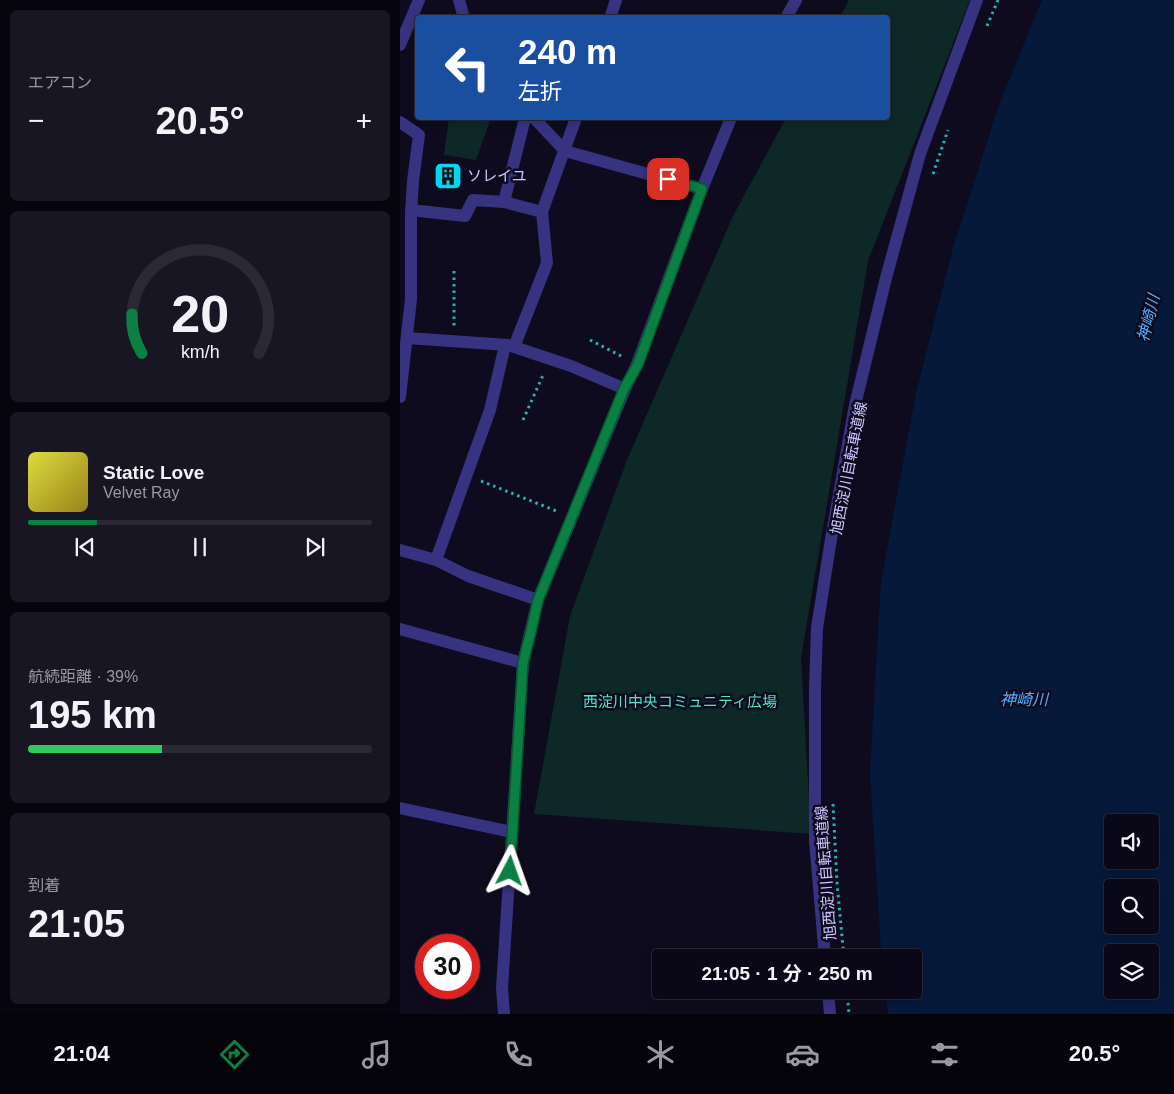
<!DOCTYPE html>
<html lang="ja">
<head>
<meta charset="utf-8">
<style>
  body { margin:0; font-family:Helvetica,"Noto Sans JP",sans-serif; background:#181623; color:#f1f3f6; height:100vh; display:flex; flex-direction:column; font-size:19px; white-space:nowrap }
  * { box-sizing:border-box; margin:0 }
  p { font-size:16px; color:#999aa1 }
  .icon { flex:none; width:28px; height:28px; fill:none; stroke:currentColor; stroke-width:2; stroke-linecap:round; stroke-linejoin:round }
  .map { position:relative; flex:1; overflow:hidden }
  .details { display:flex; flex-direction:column; gap:10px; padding:10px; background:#06040c; width:400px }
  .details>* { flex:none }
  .top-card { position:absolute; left:15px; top:15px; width:475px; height:105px; border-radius:5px; box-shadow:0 2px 12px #0003,0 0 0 1px #2a2935; background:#1a4fa0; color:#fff; overflow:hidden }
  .tools { position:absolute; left:704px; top:814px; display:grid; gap:10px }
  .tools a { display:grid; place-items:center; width:55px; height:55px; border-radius:5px; background:#0a0816; box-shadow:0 2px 12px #0003,0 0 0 1px #2a2935; font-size:25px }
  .speed { position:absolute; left:15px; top:934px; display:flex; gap:10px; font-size:25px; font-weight:700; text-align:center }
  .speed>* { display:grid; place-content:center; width:65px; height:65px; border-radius:50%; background:#0a0816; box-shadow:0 2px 12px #0003,0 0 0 1px #2a2935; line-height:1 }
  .speed .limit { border:8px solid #d22; background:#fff; color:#111 }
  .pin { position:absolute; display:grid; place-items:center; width:42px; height:42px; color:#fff; margin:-21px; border-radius:10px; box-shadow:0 2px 8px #0006 }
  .me { position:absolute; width:55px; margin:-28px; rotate:4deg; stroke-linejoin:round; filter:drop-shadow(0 0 4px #0008) }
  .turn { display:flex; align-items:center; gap:18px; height:105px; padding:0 20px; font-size:22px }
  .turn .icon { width:65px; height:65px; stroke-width:2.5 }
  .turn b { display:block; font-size:35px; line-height:42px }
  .big { font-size:38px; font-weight:700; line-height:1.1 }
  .details .tile { flex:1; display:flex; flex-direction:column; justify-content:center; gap:8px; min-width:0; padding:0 18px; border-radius:8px; background:#181623 }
  .details .dial { align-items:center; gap:0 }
  .dial svg { height:130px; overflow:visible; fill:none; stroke:#2a2935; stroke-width:7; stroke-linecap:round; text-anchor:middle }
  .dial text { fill:#f1f3f6; stroke:none }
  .song { display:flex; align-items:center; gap:15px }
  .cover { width:60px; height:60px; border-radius:8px; background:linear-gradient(135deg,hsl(60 70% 55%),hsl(50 70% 35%)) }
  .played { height:5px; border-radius:2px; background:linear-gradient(90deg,#0b8043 20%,#2a2935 20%) }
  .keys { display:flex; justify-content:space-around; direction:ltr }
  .heat { display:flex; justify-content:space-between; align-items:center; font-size:28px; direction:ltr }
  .charge { height:8px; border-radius:4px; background:linear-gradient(90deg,#34c759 39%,#2a2935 0) }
  .trip { position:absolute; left:252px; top:949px; width:270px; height:50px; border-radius:5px; background:#0a0816; box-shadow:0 2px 12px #0003,0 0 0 1px #2a2935; font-weight:700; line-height:50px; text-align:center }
  .dock { display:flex; height:80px; justify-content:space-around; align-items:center; background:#040309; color:#999aa1 }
  .dock .icon { width:35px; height:35px }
  .dock .selected { color:#0b8043 }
  .dock b { font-size:22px; color:#f1f3f6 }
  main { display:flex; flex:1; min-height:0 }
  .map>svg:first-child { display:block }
  .green { fill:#0d2827 }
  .water { fill:#06193b; fill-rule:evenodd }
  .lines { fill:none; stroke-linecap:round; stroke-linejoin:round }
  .path { stroke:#26b4ae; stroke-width:3; stroke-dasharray:2.5 4; stroke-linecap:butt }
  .minor { stroke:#373380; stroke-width:12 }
  .route-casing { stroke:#07532c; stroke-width:12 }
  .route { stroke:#0b8043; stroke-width:9 }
  .labels { text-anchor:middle; stroke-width:5; stroke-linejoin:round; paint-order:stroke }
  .poi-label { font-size:15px; fill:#cec7ff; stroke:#0e0b1e; text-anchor:start }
  .street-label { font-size:15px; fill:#cec7ff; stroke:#0e0b1e }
  .park-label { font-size:15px; fill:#4ee5c1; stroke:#0e0b1e }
  .water-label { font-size:16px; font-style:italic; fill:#55aeff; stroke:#0e0b1e }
</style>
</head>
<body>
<main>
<section class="details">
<div class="tile"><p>エアコン</p>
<div class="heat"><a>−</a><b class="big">20.5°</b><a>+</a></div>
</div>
<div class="tile dial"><svg viewBox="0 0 100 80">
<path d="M14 69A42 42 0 1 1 86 69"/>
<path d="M14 69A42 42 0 0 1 8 45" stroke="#0b8043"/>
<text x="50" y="56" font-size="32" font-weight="700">20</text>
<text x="50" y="72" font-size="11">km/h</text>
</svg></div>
<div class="tile">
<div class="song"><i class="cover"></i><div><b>Static Love</b><p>Velvet Ray</p></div></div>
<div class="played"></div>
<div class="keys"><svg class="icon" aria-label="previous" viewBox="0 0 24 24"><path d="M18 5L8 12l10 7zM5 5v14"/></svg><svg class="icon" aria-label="pause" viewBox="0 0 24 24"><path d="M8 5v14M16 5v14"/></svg><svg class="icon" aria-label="next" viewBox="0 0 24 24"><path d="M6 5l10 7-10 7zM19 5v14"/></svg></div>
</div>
<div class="tile"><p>航続距離 · 39%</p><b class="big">195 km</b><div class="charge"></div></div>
<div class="tile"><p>到着</p><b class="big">21:05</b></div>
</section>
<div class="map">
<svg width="774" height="1014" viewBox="0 0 774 1014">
  <rect width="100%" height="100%" fill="#0e0b1e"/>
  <path class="green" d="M449,0H570L468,261L401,658L411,834L134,814L170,616L227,460L333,216L386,118H488V18L440,17Z
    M49,118H91L76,160L44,155Z"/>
  <path class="water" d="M642,0H774V1014H488L485,990H514V958L482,957L481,949L470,772L481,582L516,393L553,248L599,105ZM712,822H750V860H712ZM712,888H750V925H712ZM712,952H750V990H712Z"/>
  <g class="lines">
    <path class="path" d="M587,26L598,0
      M533,174L548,130
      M54,271V326
      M190,340L223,357
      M123,420L144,373
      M81,481L159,512
      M433,804L437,883L444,958
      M447,990L449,1014"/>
    <path class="minor" d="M59,0L64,18
      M210,18L216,0
      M386,18L396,0
      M0,45L19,0
      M125,118L104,202L142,212
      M134,118L165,151L302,189
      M0,122L19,135L13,181L11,214V299L0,397
      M11,210L65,216L73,200L104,202
      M7,338L108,345L171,366L225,389
      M114,347L147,263L142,212L176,118
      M0,550L36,560L68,576L138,600
      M36,560L90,410L105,345
      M0,629L123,663
      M0,808L112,832
      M425,958L415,840V689L417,628L431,539L455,405L486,278L520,154L577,0
      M428,990L430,1014
      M104,1014L102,988L123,663L138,600L225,389L237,364L302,189L331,118"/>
  </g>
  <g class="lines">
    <defs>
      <path id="route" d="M110,871L123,663L131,631L138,600L224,389L238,364L302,189L268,179"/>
    </defs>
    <use href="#route" class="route-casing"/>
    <use href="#route" class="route"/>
  </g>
  <defs>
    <symbol id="building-square" viewBox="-11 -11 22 22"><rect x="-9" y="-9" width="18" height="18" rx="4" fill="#00d6f2" stroke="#0e0b1e"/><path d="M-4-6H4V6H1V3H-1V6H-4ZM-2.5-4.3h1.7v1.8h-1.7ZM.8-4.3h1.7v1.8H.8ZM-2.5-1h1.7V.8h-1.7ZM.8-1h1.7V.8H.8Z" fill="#111"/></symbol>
  </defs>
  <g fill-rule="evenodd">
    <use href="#building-square" x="32" y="160" width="32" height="32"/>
  </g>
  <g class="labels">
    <g class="poi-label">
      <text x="67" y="181">ソレイユ</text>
    </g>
    <g class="street-label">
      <text transform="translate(449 468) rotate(-79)" y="5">旭西淀川自転車道線</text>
      <text transform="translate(426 873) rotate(-94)" y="5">旭西淀川自転車道線</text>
    </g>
    <g class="park-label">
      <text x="280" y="707">西淀川中央コミュニティ広場</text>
    </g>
    <g class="water-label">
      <text transform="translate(748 318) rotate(-76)" y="6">神崎川</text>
      <text x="624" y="705">神崎川</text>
    </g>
  </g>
</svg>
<div class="tools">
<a><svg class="icon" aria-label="sound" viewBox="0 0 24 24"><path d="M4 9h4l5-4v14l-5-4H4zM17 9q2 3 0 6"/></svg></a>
<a><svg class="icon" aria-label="search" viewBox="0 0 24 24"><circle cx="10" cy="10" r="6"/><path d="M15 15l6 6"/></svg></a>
<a><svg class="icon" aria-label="layers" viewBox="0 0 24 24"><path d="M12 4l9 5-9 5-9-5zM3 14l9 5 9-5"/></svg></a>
</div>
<div class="speed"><div class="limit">30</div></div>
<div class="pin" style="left:268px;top:179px;background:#d93025"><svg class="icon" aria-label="arrive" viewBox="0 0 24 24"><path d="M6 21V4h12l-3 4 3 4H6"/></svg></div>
<svg class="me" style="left:110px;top:871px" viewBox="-20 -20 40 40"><path d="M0-17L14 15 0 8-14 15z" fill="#0b8043" stroke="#fff" stroke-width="4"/></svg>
<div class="trip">21:05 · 1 分 · 250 m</div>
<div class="top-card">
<div class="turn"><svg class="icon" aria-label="left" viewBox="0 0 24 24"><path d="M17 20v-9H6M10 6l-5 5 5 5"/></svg><div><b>240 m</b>左折</div></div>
</div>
</div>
</main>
<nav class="dock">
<b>21:04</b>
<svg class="icon selected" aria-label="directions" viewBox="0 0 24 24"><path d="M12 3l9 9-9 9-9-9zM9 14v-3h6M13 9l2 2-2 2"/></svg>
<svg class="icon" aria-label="music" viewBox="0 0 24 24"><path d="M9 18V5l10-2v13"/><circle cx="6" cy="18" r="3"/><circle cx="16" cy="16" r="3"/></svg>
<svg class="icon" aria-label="phone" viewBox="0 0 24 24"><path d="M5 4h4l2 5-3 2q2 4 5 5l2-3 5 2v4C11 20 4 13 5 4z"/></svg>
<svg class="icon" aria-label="climate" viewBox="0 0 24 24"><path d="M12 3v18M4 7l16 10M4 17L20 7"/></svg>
<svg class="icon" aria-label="car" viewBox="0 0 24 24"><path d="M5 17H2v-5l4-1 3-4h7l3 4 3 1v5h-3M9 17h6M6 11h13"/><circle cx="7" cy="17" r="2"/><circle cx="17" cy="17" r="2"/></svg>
<svg class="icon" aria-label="filters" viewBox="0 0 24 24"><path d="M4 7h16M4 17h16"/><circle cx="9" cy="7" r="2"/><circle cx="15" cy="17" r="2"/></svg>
<b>20.5°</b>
</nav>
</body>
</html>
